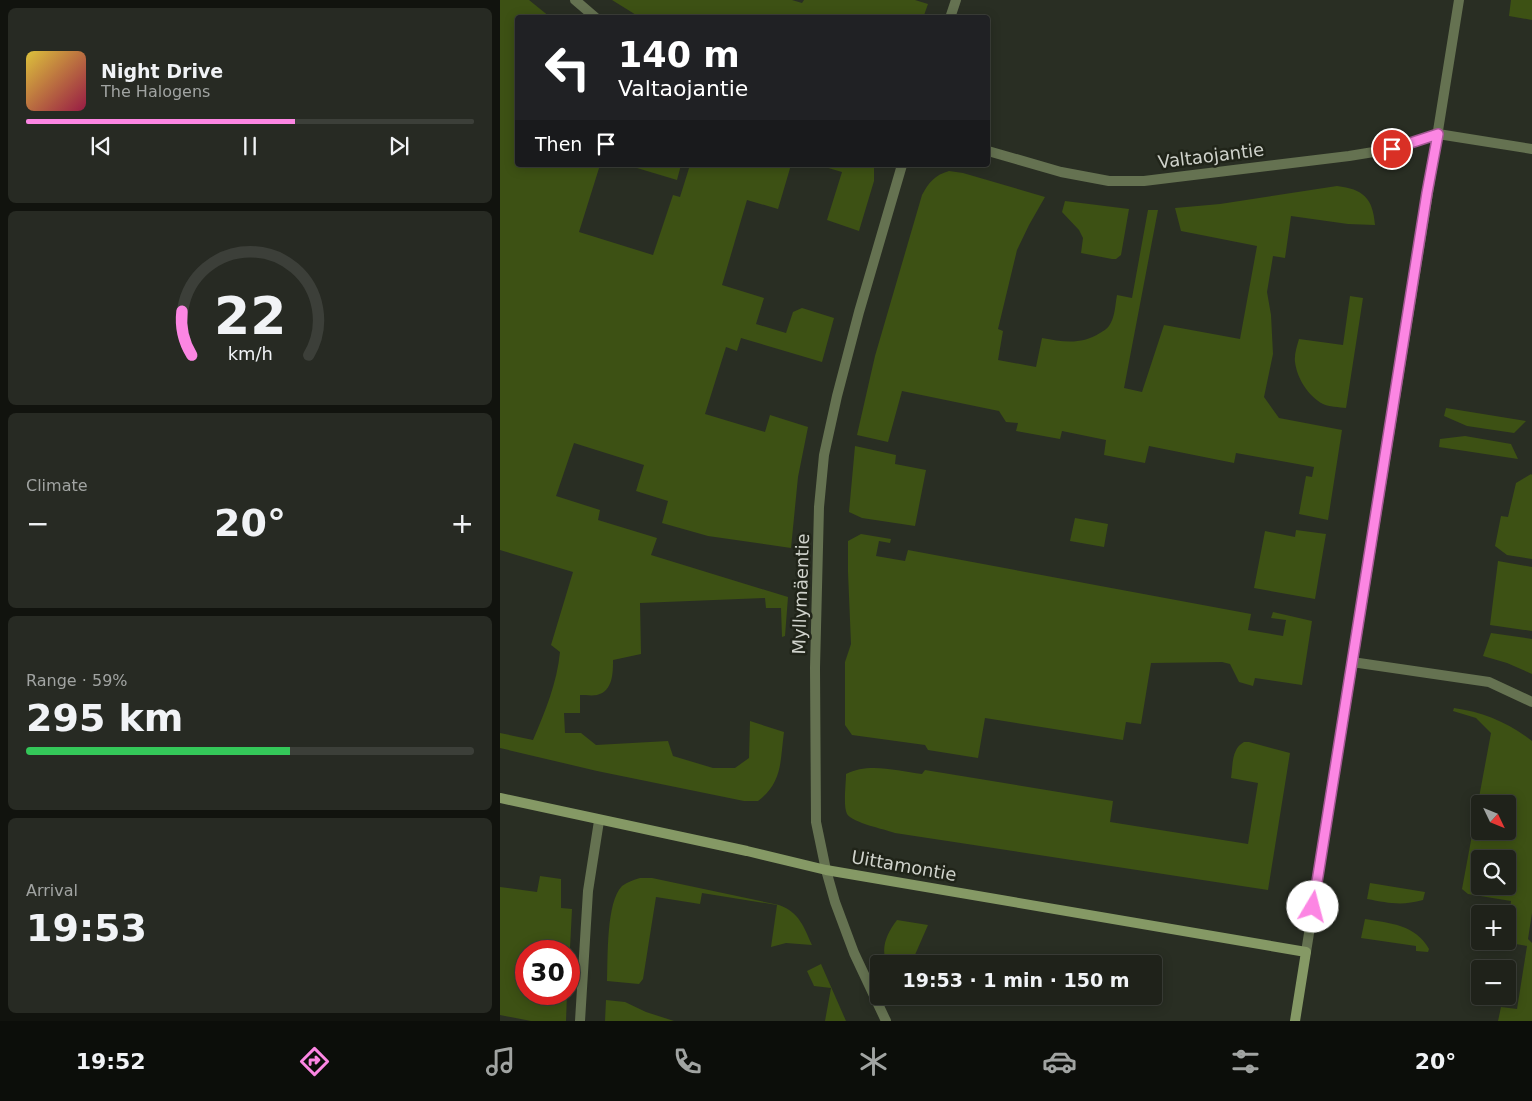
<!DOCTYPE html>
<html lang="en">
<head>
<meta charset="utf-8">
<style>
  body { margin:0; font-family:"DejaVu Sans",sans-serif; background:#272a23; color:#f1f3f6; height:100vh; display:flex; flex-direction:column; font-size:19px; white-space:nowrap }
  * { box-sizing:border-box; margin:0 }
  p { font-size:16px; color:#a1a4a2 }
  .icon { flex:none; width:28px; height:28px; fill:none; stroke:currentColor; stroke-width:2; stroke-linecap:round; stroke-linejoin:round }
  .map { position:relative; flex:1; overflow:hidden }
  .side { display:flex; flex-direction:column; gap:8px; padding:8px; background:#11130e; width:500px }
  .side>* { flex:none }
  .banner { position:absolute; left:15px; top:15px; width:475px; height:152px; border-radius:5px; box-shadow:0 2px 12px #0003,0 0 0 1px #3c3f39; background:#202124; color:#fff; overflow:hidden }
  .needle { width:32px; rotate:133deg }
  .fabs { position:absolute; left:971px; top:795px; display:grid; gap:10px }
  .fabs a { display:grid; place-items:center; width:45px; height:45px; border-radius:5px; background:#1f221a; box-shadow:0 2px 12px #0003,0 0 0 1px #3c3f39; font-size:25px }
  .speed { position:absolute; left:15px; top:940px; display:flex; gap:10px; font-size:25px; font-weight:700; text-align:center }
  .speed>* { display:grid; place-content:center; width:65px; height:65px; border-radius:50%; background:#1f221a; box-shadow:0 2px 12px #0003,0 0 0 1px #3c3f39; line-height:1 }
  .speed .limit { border:8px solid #d22; background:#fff; color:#111 }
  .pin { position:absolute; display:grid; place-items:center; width:42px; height:42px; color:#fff; margin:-21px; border:2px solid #fff; border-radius:50%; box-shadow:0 1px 5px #0007 }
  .me { position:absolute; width:55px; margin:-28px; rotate:8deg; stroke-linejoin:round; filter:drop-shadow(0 0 4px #0008) }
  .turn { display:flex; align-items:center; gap:18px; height:105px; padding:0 20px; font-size:22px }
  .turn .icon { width:65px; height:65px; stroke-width:2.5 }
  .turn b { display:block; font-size:35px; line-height:42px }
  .then { display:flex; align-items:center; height:48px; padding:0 20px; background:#0003; gap:10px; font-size:19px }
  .big { font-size:38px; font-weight:600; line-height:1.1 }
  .side .tile { flex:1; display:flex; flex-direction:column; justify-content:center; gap:8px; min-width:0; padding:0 18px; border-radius:8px; background:#272a23 }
  .side .dial { align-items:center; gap:0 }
  .dial svg { height:130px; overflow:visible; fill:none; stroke:#3c3f39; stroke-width:7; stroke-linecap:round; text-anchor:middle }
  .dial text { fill:#f1f3f6; stroke:none }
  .song { display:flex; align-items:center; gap:15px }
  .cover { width:60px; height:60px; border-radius:8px; background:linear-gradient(135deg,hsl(50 70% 55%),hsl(340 70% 35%)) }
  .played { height:5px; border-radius:2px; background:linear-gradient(90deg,#fc86e3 60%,#3c3f39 60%) }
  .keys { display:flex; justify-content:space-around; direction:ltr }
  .heat { display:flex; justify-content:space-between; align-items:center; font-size:28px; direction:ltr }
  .charge { height:8px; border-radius:4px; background:linear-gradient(90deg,#34c759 59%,#3c3f39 0) }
  .trip { position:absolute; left:370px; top:955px; width:292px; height:50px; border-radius:5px; background:#1f221a; box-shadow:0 2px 12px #0003,0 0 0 1px #3c3f39; font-weight:600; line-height:50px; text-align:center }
  .tabs { display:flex; height:80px; justify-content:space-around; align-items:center; background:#0c0e0a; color:#a1a4a2 }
  .tabs .icon { width:35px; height:35px }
  .tabs .on { color:#fc86e3 }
  .tabs b { font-size:22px; color:#f1f3f6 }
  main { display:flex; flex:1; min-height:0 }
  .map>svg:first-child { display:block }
  .green { fill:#3d5114; fill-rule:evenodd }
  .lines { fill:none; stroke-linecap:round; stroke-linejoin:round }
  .street { stroke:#657251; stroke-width:10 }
  .secondary { stroke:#859965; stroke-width:10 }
  .route-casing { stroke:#a45794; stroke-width:12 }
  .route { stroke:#fc86e3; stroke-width:9 }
  .labels { text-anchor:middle; stroke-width:5; stroke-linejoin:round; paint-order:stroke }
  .street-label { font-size:18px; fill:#cfd2cb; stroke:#202419 }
</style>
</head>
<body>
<main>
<section class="side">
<div class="tile">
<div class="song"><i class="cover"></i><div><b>Night Drive</b><p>The Halogens</p></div></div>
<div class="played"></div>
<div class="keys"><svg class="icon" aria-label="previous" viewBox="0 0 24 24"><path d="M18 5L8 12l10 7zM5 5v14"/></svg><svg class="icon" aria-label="pause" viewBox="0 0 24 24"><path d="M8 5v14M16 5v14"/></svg><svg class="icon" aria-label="next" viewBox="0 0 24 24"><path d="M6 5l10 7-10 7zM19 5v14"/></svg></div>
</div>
<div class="tile dial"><svg viewBox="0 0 100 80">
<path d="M14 69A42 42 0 1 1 86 69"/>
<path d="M14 69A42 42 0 0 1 8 42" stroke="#fc86e3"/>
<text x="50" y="56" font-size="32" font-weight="700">22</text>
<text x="50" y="72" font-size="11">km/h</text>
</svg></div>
<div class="tile"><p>Climate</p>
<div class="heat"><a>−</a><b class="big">20°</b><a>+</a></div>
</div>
<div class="tile"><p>Range · 59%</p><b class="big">295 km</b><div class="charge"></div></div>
<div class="tile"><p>Arrival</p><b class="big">19:53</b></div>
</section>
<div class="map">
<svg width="1032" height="1021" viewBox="0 0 1032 1021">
  <rect width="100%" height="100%" fill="#292e23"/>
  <path class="green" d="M0,0H29L50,17L18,18V165H100L79,232L153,255L173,195L180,197L190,165H291L278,209L247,200L222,285L264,298L256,324L286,333L293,312L302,308L334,318L322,362L241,338L237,351L226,347L205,414L265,432L270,415L308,427L298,477L291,548L208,536L162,523L168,501L136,491L144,465L74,443L56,496L100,510L98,520L157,538L151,555L288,597L285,636L282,637L281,608H266L265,598L140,603L141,654L113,660C113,673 113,691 97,695C92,696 85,695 80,695V713H64L65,733H81L96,745L168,741L173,756L213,768H235L249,758L250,721L284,732C280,761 283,782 258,801H244L97,771L0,748V733L33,740C45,712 57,683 60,652L51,645L73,572L0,550Z
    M112,0H292L302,3L304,0H415L428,4L423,18H141Z
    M1011,0H1032V20L1009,16Z
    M127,165H181L177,180Z
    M318,165H374V181L359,231L327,220L342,172Z
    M449,171L463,173L545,197L529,225L517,250L498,329L503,331L498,360L536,367L542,338C563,342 581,345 600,333C603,331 607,329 609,326C615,317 615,306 617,295L632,298L648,210H658L624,388L642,392L664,325L740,339L757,246L681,231L675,208L720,204L837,186C863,189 873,198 875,225L848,224L791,216L785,258L773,256L767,292L771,315L773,354L764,397L779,418L842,430L828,520L799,514L806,476L812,477L814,467L736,453L734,463L649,446L645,463L604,455L606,440L562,431L560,439L516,431L518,423L506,422L499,411L402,391L388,442L357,435L375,356L422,195C429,182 435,175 449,171Z
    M565,201L629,209L621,255L616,259H612L581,253L583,238L579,230L562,212Z
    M850,296L863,298L846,408C839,407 829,407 823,404C808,396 797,378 795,362C794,355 797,346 799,339L843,345Z
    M946,408L1026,421L1014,433L967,426L944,416Z
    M965,436L1011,444L1018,459L939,447L940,439Z
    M355,446L396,455L395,464L426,470L415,526L362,518L349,512Z
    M1031,474L1032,475V559L1007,555L995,546L1001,516L1008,517L1016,483Z
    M575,518L608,524L604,547L570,541Z
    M796,530L826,534L815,599L754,588L765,531L795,537Z
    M361,534L391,539L390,543L379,541L376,556L405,561L408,550L751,614L748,630L783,636L786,620L771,618L773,612L812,621L802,685L755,678L753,686L739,682L730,664L722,662L651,663L641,724L626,722L623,740L485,718L478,758L428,750L425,745L352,735L345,725V662L351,644L348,572V541Z
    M998,561L1032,567V631L990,625Z
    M991,633L1032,639V674L1007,663L983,656Z
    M954,708C983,712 1009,723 1032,741V913L1028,939L1032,943V1021H998L1001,1007L1017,1009L1027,946L1004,942L1008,941V923L1011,901L968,894L962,889L991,733L976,718L953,711ZM980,804H1008V831H980ZM980,859H1008V886H980Z
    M744,742H749L790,753L768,890L395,833C384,829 353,823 347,814C343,806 346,784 346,774C369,762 397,771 422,774L425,770L613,801L610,822L748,844L758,783L731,778C733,766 731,749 744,742Z
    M40,876L61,879V908L72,909L69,968V951H26V994H67L66,1021H31L0,1015V887L37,892Z
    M140,878H152L279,905C299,912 304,927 312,945L286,943L271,947L277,905L202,893L200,904L156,897L143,979L139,984L107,981C108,958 106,902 122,886C128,882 133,880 140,878Z
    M870,883L925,892L923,900C902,906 888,903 867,899Z
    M865,919C890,923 916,925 929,949L928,952L916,951V946L861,938Z
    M397,920L428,925L411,964H387C380,948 387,933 397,920Z
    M321,964L346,1021H325L331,988L314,986L307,971Z
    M106,1000L125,1002L146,1012L174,1021H105Z"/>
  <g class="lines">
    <path class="street" d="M75,0L96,18
      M450,18L456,0
      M488,151L561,172L609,181H644L849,156L892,149L938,134L1032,149
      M852,662L989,682L1032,702
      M806,952L959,0
      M80,1021L88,891L99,821
      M386,1021L354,953L335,902L326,870L316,822L315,668L319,507L324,455L337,396L359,312L402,165"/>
    <path class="secondary" d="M0,798L247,851L326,870L806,952L795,1021"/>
  </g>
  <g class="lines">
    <defs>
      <path id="route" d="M813,907L927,193L938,134L892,149"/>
    </defs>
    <use href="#route" class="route-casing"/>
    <use href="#route" class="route"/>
  </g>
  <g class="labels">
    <g class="street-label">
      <text transform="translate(711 156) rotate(-7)" y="6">Valtaojantie</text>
      <text transform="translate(301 594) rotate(-88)" y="6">Myllymäentie</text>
      <text transform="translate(404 866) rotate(10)" y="6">Uittamontie</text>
    </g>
  </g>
</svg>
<div class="fabs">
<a><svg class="needle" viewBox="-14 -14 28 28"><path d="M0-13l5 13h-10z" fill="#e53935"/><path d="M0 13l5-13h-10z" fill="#a1a4a2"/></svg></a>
<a><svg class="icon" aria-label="search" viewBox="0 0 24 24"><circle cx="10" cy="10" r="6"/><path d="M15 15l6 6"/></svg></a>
<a>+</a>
<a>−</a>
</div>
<div class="speed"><div class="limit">30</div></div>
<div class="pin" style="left:892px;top:149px;background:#d93025"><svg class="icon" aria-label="arrive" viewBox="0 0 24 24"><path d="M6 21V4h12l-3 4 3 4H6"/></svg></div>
<svg class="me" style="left:813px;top:907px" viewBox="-20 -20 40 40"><circle r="19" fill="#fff"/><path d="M0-13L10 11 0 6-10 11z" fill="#fc86e3"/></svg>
<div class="trip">19:53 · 1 min · 150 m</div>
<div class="banner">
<div class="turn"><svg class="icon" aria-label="left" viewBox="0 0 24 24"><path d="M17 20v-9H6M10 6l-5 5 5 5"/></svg><div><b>140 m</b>Valtaojantie</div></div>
<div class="then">Then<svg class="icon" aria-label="arrive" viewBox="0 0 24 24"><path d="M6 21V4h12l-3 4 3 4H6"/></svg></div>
</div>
</div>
</main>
<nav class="tabs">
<b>19:52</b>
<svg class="icon on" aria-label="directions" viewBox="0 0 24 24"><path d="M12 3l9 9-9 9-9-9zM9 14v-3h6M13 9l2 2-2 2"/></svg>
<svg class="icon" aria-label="music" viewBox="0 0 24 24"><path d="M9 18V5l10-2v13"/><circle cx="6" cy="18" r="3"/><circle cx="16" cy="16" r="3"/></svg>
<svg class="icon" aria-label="phone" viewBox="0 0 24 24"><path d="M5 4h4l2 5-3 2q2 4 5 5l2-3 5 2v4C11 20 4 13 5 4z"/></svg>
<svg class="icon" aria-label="climate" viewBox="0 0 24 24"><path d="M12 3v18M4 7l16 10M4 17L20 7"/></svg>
<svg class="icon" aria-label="car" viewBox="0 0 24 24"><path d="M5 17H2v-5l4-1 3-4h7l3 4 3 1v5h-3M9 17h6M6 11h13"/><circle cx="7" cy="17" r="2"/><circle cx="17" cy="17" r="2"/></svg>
<svg class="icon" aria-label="filters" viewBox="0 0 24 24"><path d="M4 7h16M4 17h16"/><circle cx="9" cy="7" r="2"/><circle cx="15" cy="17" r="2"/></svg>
<b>20°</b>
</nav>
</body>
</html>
